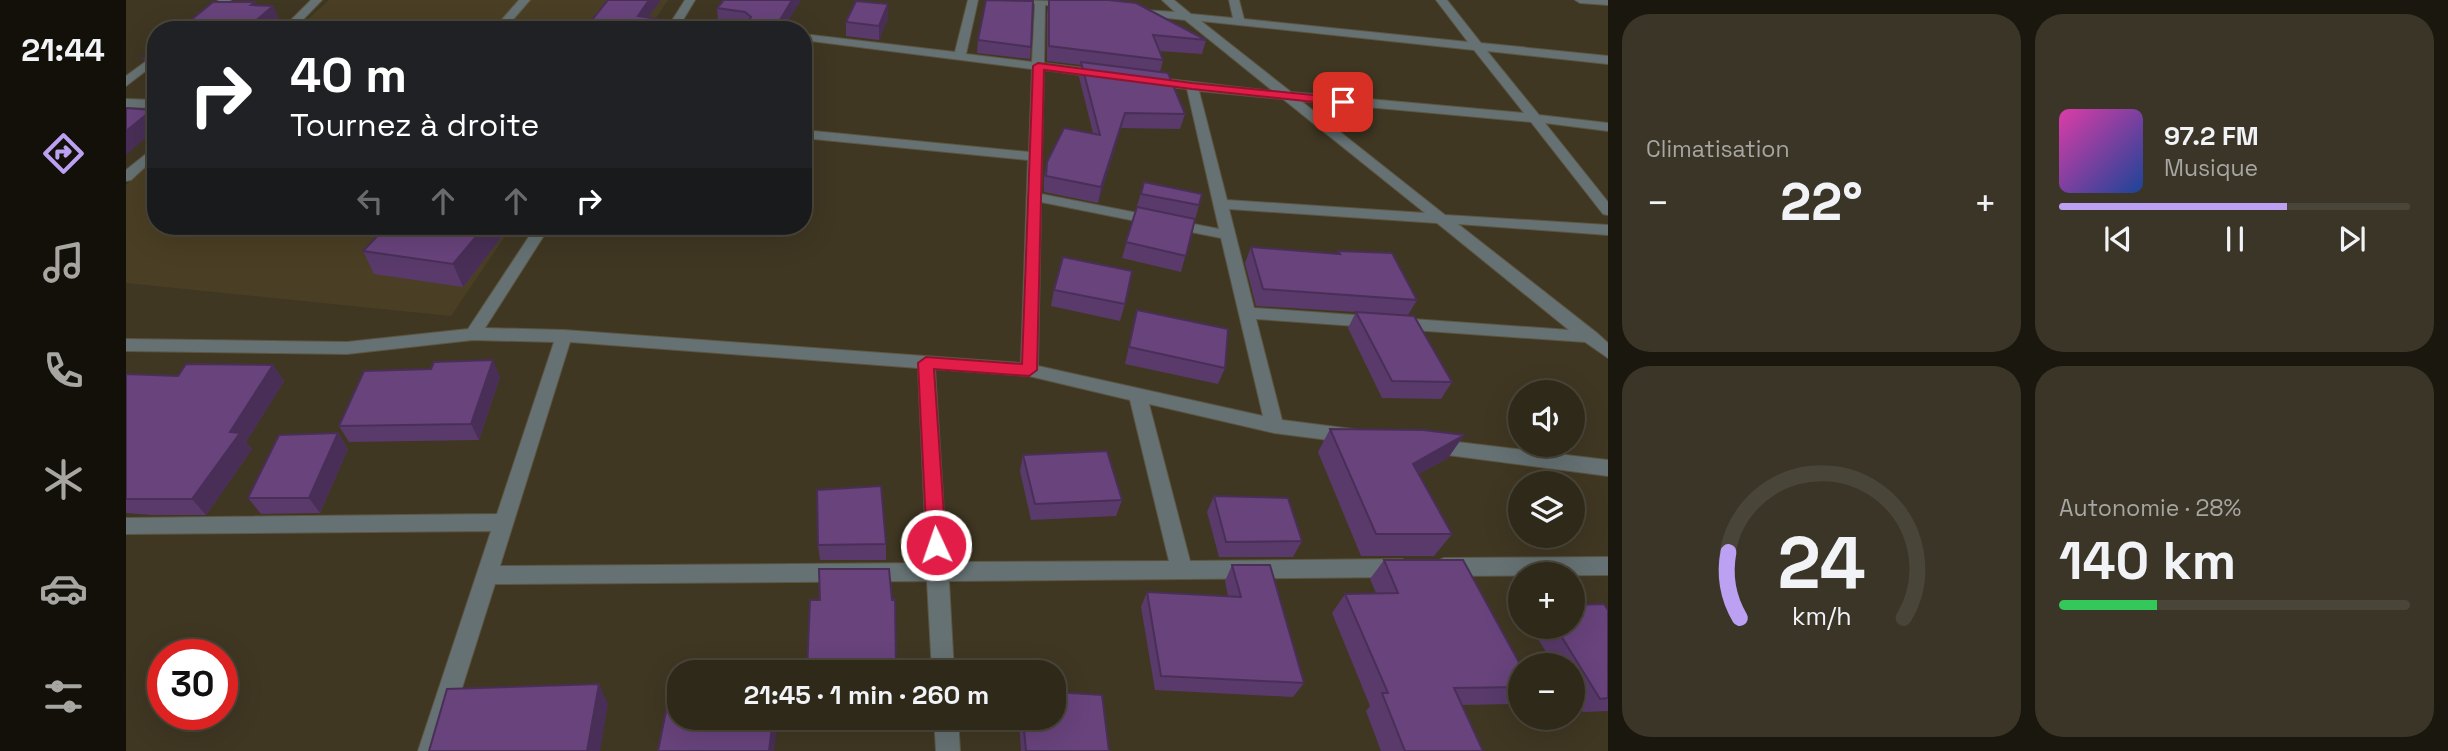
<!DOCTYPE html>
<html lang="fr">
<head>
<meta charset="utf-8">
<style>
  body { margin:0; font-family:"Space Grotesk",sans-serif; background:#3b3527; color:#f1f3f6; height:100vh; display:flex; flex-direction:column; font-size:26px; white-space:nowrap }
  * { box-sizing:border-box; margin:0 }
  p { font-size:23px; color:#a7a6a2 }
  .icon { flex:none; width:38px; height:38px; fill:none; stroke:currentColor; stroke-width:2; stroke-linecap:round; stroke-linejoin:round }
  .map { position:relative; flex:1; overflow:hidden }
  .panel { display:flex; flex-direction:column; gap:14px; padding:14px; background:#1a170e; width:840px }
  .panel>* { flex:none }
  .guide { position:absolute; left:21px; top:21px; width:665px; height:214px; border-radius:28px; box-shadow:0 7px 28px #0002,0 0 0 2px #4a4539; background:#202124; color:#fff; overflow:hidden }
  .fabs { position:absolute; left:1382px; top:380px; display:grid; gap:14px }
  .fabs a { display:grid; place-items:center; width:77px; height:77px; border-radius:50%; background:#2f291a; box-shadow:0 7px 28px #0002,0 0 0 2px #4a4539; font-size:35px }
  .speed { position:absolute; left:21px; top:639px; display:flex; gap:14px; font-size:35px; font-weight:700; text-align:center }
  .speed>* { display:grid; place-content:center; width:91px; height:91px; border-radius:50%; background:#2f291a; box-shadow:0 7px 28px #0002,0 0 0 2px #4a4539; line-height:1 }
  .speed .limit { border:10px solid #d22; background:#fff; color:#111 }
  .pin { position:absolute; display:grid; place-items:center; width:60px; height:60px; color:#fff; margin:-30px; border-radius:14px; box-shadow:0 4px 10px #0006 }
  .me { position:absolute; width:77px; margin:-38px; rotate:357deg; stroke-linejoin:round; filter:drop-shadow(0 0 5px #0008) }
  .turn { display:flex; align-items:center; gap:24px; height:147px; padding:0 28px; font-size:32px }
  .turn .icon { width:91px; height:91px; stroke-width:2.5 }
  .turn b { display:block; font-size:49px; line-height:60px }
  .lanes { display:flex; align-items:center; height:66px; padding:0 28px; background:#0003; justify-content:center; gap:35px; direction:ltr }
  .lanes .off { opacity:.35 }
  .big { font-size:52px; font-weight:700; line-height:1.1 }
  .panel .card { flex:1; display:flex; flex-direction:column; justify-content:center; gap:10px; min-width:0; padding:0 24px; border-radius:28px; background:#3b3527 }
  .panel .dial { align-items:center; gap:0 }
  .dial svg { height:182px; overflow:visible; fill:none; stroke:#4a4539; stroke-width:7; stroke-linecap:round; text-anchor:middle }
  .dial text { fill:#f1f3f6; stroke:none }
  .song { display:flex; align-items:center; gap:21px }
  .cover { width:84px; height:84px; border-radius:10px; background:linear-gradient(135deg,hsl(320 70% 55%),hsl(220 70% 35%)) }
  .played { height:7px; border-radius:4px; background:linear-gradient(90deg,#bca0f2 65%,#4a4539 65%) }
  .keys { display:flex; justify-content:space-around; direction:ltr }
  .heat { display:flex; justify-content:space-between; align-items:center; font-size:38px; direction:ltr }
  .charge { height:10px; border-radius:5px; background:linear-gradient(90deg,#34c759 28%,#4a4539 0) }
  .panel .tiles { flex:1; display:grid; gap:14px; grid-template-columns:repeat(2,1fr) }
  .trip { position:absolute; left:541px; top:660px; width:399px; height:70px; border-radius:28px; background:#2f291a; box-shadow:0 7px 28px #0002,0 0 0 2px #4a4539; font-weight:700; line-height:70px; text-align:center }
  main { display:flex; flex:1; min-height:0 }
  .tabs { display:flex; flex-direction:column; width:126px; justify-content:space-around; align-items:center; background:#13100a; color:#a7a6a2 }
  .tabs .icon { width:49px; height:49px }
  .tabs .on { color:#bca0f2 }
  .tabs b { font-size:32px; color:#f1f3f6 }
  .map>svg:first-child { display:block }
  .built { fill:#4a3f24 }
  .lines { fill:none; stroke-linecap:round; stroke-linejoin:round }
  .lane-casing { stroke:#5c5541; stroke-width:2 }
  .street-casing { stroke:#5c5541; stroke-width:2 }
  .lane { fill:#657173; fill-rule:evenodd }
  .street { fill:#657173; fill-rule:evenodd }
  .wall { fill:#593a6b }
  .shaded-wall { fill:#492f57 }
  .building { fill:#68437c; stroke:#492f57; stroke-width:2 }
  .route { fill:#e11d48; stroke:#92132f; stroke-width:2 }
</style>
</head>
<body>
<main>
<nav class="tabs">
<b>21:44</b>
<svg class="icon on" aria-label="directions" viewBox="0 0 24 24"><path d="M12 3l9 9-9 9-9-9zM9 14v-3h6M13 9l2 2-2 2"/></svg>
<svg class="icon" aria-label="music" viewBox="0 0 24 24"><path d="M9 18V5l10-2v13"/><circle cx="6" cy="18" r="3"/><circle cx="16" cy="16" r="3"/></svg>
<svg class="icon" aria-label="phone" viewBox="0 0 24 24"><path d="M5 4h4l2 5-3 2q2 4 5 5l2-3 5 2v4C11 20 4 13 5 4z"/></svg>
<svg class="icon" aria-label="climate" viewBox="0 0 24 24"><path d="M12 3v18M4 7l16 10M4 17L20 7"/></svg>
<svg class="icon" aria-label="car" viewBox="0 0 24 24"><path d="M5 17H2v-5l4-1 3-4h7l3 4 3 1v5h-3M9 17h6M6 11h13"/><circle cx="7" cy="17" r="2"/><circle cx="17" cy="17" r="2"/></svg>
<svg class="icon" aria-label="filters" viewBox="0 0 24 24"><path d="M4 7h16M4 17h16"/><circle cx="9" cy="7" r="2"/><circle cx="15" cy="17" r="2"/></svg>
</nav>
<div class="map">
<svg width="1482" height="751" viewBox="0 0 1482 751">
  <rect width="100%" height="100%" fill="#3f3722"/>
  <path class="built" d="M203,0H542L522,30H170Z
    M30,157V226H386L325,316L0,283V185Z"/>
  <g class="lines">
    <defs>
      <path id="lane" d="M393,0H404L379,29H371V25Z"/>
      <path id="street" d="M93,0H105L70,30H58Z
        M185,0H196L167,30H155Z
        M559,0H569L551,30H540Z
        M842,0H852L840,54L906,62L909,4L894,0L945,2L949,3V7L919,5L918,63L976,70L982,74L976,78L918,70L915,194L1093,229L1061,89L1024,85L1018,81L1024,77L1147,91L1059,20L1007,14L1003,13V9L1049,12L1036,0H1048L1065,14L1107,18L1103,0H1113L1118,19L1342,42L1310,0H1321L1355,43L1482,56V64L1361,51L1413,115L1482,123V131L1419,123L1482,202V215L1477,214L1405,122L1175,101L1319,215L1482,225V235L1332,224L1471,333L1482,343V358L1459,342L1130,319L1156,420L1226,429L1233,431L1235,436L1233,441L1226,443L1148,433L1023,404L1064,561L1276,559L1283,562L1287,568L1283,574L1276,577L823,581L828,672H806L801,581L369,584L316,751H292L365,531L0,534V518L371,514L428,342L347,340L221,354L0,351V339L221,342L342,329L410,226H424L359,328L438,330L895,363L902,160L677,138V130L903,152L906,69L677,40V34L829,52ZM1075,21L1348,50L1398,113L1165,92ZM1073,91L1157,99L1299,213L1101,200ZM915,202L1095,238L1137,416L912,366ZM1103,209L1311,223L1443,330L1128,308ZM444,342L792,368L801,563L374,566ZM809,369L903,376L1004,400L1043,561L821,562Z
        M1449,0H1482V5L1454,3Z
        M30,54V63L0,86V76Z
        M0,99L30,100V108L0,107Z
        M30,146V157L5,180L0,181V170Z
        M1306,439L1482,460V476L1306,453L1299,451L1297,446L1299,441Z
        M1482,557V575L1318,576L1311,573L1308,567L1311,561L1318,558Z
        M808,718H832L834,751H810Z"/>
    </defs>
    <use href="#lane" class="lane-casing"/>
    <use href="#street" class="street-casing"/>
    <use href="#lane" class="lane"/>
    <use href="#street" class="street"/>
  </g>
  <path class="wall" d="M482,0H535L522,17L538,20H592L591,8L598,0L657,30H458Z
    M923,0L1080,40L1076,54L1033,51L1037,60L1034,72L1059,114L1054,129L995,128L972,203L918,192V177L921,162L967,133L953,77L955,65L921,61V13Z
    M762,18L753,40L720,36V22Z
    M852,40L905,47L904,59L851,53Z
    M30,42V71H24L17,58L24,53Z
    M1018,182L1076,194L1055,272L996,258Z
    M261,226H371L375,238L337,287L248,274L237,251Z
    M1125,247L1211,254L1212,251L1291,300L1282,315L1326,382L1315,399L1256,398L1222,328L1230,312L1130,306L1119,263Z
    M928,290L999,304L994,321L925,306Z
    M1011,310L1099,368L1092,384L999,364Z
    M147,365L158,381L120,442L126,449L80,515H25L0,513V374L52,376Z
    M305,369L374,377L353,440L223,442L213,426Z
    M1204,429L1338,435L1322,458L1293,474L1326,534L1308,556H1235L1192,452Z
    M212,433L222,449L194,513L135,514L122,498Z
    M897,455L996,500L990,516L905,520L894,471Z
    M1088,496L1176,541L1167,557H1093L1081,512Z
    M760,544V560H694L692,545Z
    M1258,560L1395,687V696L1386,704L1336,705L1357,751H1255L1240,711L1244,706L1206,613L1219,594L1250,593L1244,579Z
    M1106,565L1178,683L1167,697L1029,690L1015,607L1021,592L1102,596L1099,581Z
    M1482,610V711L1457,712L1447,697V665H1428L1404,626H1447Z
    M893,718H928L983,751H895Z"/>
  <path class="shaded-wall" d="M523,0H535L514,28L512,16Z
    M666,0H675L657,30H648Z
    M762,4V18L753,40V26Z
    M147,6L153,18L139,30H119Z
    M26,110L30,116V129L0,155V131Z
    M999,113L995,128L972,203L975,187Z
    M359,226H371L375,238L337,287L327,264Z
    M367,360L374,377L353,440L345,424Z
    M147,365L158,381L120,442L126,449L80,515L66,499L104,432Z
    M212,433L222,449L194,513L183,498Z
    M1338,435L1322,458L1272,486L1287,464Z
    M473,684L482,704L474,751H461Z
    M647,718H652L648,751H643Z"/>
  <path class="building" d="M482,0H523L512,16L538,20H623L625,17L619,12L591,8L598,0H666L648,30H458Z
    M860,0L907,1L905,47L852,40Z
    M923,0H982L1010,3L1080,40L1027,35L1037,60L923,46Z
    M730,1L762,4L753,26L720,22Z
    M87,2H129L125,5L147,6L119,30H45L56,21L65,20Z
    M30,42V59L17,58L24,53L26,46Z
    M955,62L1042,73L1059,114L999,113L975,187L920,176L921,162L938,128L974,135Z
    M0,108L26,110L0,131Z
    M1018,182L1076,194L1073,205L1015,194Z
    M1011,207L1069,219L1060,256L1000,242Z
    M261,226H359L327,264L237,251Z
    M1125,247L1214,254L1212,251L1266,253L1291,300L1137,289Z
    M937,257L1006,271L999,304L928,290Z
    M1011,310L1102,329L1099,368L1003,347Z
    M1230,312L1288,316L1326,382L1266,381Z
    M367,360L345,424L213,426L238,371L305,369L308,362Z
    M60,364L147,365L104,432L114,433L66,499H0V374L52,376Z
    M1204,429L1297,430L1338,435L1287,464L1326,534H1250Z
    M212,433L183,498H122L153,435Z
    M981,451L996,500L909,504L897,455Z
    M755,486L760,544L692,545L691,490Z
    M1088,496L1162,498L1176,541L1100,542Z
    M1258,560H1337L1395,666V687L1328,688L1357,751H1279L1256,693H1262L1219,594L1272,593Z
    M1106,565H1144L1178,683L1035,676L1021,592L1115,597Z
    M693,569H763L766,600H769L770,672H681L684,600H694Z
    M1478,604L1482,610V698L1474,699L1429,626H1447V605Z
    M546,681H553V718H647L643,751H532Z
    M473,684L461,751H303L321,689Z
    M928,692L976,695L983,751H900L897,718H928Z"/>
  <path class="route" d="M912,63L1066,83L1217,98L1223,102L1217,105L1066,89L918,70L911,370L903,376L808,369L820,545L817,551L810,553L804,551L801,545L792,363L800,357L896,364L907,66Z"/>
</svg>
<div class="fabs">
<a><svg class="icon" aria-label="sound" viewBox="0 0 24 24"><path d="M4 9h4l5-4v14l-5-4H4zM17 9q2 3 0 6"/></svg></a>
<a><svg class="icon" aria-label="layers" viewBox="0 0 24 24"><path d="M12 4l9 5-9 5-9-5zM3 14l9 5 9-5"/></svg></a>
<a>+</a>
<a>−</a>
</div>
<div class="speed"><div class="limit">30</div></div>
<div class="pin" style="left:1217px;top:102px;background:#d93025"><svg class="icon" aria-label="arrive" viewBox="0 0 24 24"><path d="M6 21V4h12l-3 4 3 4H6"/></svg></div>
<svg class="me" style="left:810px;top:545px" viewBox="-20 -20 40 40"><circle r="17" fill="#e11d48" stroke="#fff" stroke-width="3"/><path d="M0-11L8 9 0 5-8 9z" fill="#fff"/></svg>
<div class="trip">21:45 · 1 min · 260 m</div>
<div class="guide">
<div class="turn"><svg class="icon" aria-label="right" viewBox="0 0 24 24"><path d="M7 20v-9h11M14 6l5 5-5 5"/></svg><div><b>40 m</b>Tournez à droite</div></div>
<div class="lanes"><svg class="icon off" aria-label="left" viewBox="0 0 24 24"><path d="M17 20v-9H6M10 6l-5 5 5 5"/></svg><svg class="icon off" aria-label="ahead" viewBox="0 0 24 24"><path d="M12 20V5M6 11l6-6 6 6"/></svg><svg class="icon off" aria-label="ahead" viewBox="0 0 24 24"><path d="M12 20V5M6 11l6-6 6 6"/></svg><svg class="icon" aria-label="right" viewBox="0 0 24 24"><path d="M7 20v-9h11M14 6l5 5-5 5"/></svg></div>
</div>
</div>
<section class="panel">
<div class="tiles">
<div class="card"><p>Climatisation</p>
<div class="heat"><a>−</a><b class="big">22°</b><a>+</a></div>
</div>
<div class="card">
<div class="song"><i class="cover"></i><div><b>97.2 FM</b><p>Musique</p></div></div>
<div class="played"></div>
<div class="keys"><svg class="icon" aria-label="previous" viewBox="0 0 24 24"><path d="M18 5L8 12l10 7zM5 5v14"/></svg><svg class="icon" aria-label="pause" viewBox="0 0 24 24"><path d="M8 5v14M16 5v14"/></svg><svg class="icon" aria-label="next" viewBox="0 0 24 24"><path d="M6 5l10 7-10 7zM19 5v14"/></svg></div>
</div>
<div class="card dial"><svg viewBox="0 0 100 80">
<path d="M14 69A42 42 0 1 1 86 69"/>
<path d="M14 69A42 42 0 0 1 9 40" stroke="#bca0f2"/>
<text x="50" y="56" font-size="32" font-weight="700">24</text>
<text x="50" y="72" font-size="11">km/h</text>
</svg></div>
<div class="card"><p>Autonomie · 28%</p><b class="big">140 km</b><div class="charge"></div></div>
</div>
</section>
</main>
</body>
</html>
